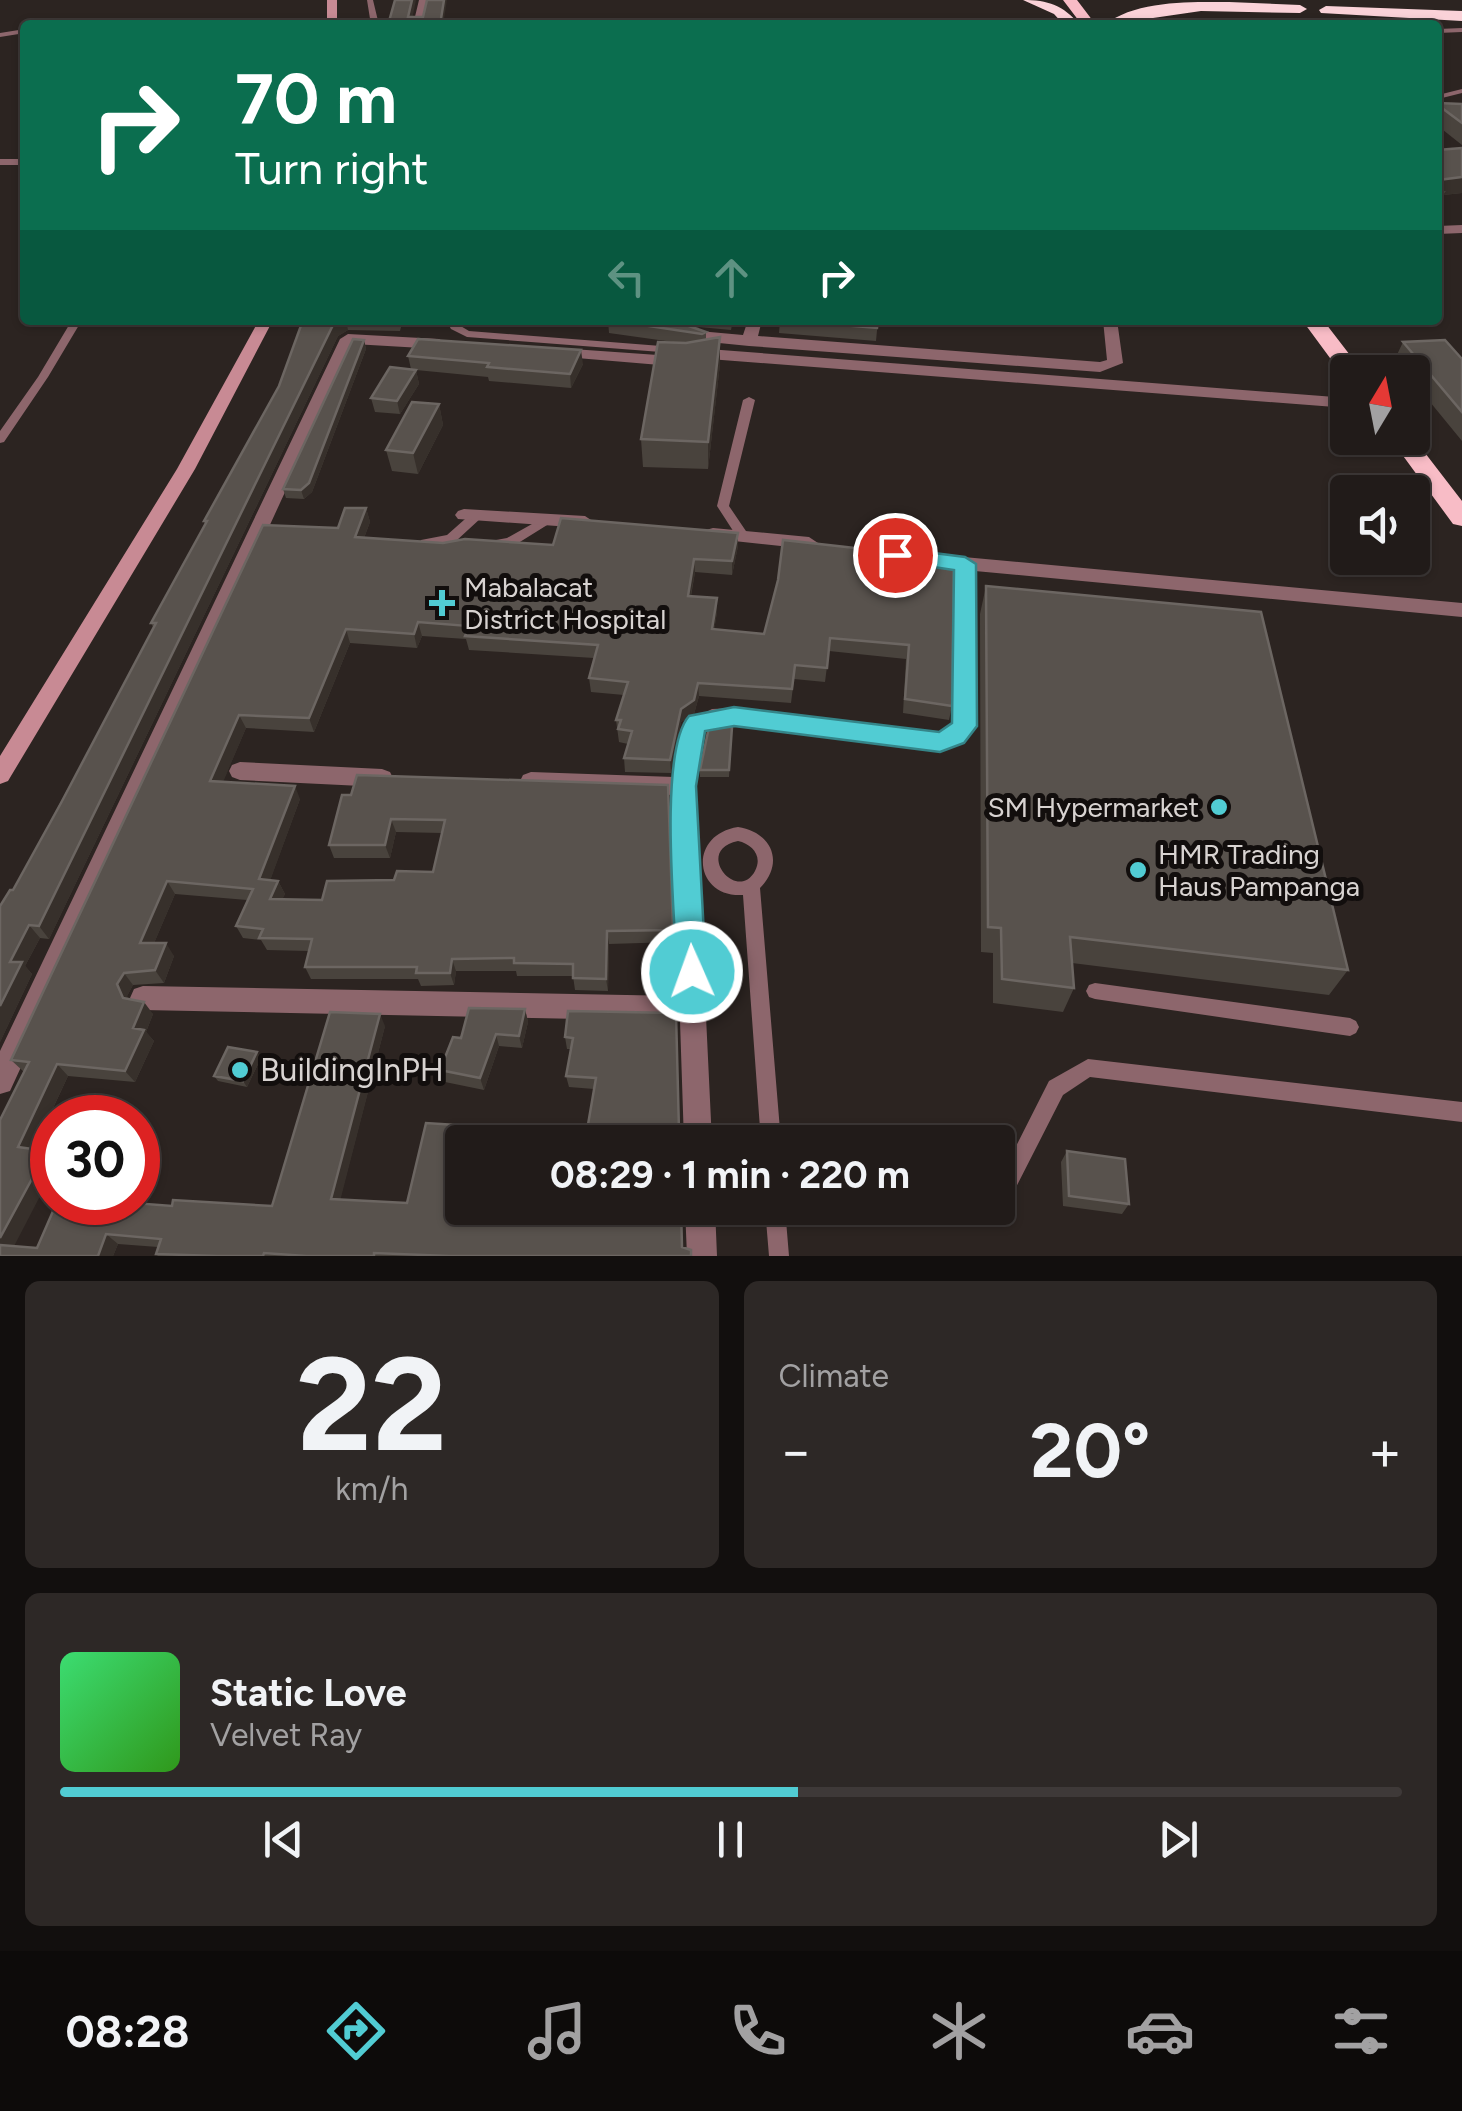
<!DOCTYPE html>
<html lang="en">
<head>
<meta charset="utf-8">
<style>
  body { margin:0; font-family:Figtree,sans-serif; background:#2d2826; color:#f1f3f6; height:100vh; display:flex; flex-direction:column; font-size:38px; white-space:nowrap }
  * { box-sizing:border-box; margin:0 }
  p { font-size:32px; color:#a2a1a2 }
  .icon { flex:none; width:55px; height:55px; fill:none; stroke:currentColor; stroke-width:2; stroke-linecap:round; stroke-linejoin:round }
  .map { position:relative; height:1256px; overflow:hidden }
  .panel { display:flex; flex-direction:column; gap:25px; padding:25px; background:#120f0e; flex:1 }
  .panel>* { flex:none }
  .hud { position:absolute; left:20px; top:20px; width:1422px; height:305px; border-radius:10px; box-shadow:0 2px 8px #0004,0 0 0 2px #3e3938; background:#0b6e4f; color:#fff; overflow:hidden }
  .needle { width:65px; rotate:10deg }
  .controls { position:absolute; left:1330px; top:355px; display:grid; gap:20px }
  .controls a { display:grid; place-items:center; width:100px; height:100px; border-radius:10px; background:#211b19; box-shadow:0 2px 8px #0004,0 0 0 2px #3e3938; font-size:50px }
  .speed { position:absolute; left:30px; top:1095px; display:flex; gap:20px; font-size:50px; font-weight:700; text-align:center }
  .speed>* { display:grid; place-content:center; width:130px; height:130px; border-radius:50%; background:#211b19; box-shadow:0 2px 8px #0004,0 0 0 2px #3e3938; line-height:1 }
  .speed .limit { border:15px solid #d22; background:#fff; color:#111 }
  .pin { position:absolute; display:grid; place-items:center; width:85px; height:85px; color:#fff; margin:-42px; border:5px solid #fff; border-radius:50%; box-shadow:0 2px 10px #0007 }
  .me { position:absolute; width:110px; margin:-55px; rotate:358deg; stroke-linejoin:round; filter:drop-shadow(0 0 8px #0008) }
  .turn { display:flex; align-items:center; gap:35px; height:210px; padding:0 50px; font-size:45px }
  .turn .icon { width:130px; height:130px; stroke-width:2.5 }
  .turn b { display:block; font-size:70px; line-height:85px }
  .lanes { display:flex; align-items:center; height:95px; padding:0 50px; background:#0003; justify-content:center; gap:50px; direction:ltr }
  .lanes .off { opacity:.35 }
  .big { font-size:75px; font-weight:700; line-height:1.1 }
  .panel .card { flex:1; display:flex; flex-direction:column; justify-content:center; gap:15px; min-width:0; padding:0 35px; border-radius:15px; background:#2d2826 }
  .panel .dial { align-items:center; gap:0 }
  .dial b { font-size:130px; line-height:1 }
  .song { display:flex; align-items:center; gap:30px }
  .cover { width:120px; height:120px; border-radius:15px; background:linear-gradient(135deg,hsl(140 70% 55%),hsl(110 70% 35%)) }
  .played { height:10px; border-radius:5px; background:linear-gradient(90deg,#51ccd3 55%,#3e3938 55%) }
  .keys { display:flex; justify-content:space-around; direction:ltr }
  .heat { display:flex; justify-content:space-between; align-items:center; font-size:55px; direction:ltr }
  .panel .tiles { flex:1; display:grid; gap:25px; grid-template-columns:1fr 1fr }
  .card:last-child { grid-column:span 2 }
  .trip { position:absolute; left:445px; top:1125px; width:570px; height:100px; border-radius:10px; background:#211b19; box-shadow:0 2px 8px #0004,0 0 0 2px #3e3938; font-weight:700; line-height:100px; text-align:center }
  .menu { display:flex; height:160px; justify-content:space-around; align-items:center; background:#0d0b0a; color:#a2a1a2 }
  .menu .icon { width:70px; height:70px }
  .menu .on { color:#51ccd3 }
  .menu b { font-size:45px; color:#f1f3f6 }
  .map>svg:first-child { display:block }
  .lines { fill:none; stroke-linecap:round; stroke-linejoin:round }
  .service { fill:#8d666c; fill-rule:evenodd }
  .minor { fill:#8d666c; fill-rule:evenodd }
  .secondary { fill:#c88a94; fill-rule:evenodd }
  .trunk { fill:#f8bcc6; fill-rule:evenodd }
  .motorway { fill:#fad2d8; fill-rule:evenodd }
  .wall { fill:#49433d }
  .shaded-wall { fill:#37302b }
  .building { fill:#58524d; stroke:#6c6662; stroke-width:2.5 }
  .route { fill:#51ccd3; stroke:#358589; stroke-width:2.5 }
  .poi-dot { fill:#51ccd3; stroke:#120e0d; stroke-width:4 }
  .labels { text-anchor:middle; stroke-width:10; stroke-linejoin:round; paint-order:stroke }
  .poi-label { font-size:28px; fill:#d8d3d1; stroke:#120e0d; text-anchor:start }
  .near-poi-label { font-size:32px; fill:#d8d3d1; stroke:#120e0d; text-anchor:start }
</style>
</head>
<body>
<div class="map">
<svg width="1462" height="1256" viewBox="0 0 1462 1256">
  <rect width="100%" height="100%" fill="#2c2421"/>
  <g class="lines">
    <path class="service" d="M367,0H373L379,25H371Z
      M1462,28V32L1438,33V29Z
      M25,29V33L0,37V33Z
      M1462,89V93L1438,99V95Z
      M0,159H25V165H0Z
      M72,320H82L48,377L4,442L0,443V431L38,377Z
      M446,320H456L459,325L469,331L674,347L679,350L674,353L467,337L451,329Z
      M749,397L755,400L729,506L750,537L744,541L739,540L717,506L743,400Z
      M477,511L483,515L481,518L456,541L426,547L420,543L421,540L447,535L473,512Z
      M548,515L552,516L554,519L552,522L515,545L490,549L484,545L485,542L507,538Z
      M738,827C772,832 785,863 760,888L781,1142H761L743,895C694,898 687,835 738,827ZM738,841C752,844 763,856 755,871C737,904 693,850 738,841Z
      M1095,983L1350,1018L1356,1021L1359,1027L1356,1033L1350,1036L1095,999L1089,997L1086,991L1089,985Z
      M1088,1059L1462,1102V1122L1090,1077L1063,1095L1009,1201L998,1205V1182L1049,1081Z
      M765,1208H832L829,1215L822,1218L786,1220L789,1256H769Z"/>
    <path class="minor" d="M419,0H429L423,25H413Z
      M1462,225V233L1438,234V226Z
      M748,320H762L758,336L1100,362L1107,360L1103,320H1117L1123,363L1100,372L749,346L699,341L691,336L699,331L743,335Z
      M348,334L439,339L447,344L439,349L353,344L10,1091L0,1094V1051L340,339Z
      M558,348L672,356H686L708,349L1348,398V408L709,359L687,366H672L553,356L550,353Z
      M464,509L585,516L594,522L585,528L458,519L455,515L458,511Z
      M713,528L809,537L818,543L809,549L706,538L704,534L706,530Z
      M931,554L1462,603V617L975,571L978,718L963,742L941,751L735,724L716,725L703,733L695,786L712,1142H684L680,1021L143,1010L134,1007L130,998L134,989L143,986L679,996L673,795L531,790L523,787L520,781L523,775L531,772L674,777L685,723L712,709L735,708L940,733L947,730L956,717V569L924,565L922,560Z
      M240,762L382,769L390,772L393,778L390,784L382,787L240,780L232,777L229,771L232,765Z
      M685,1208H715L717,1256H687Z"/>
    <path class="secondary" d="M327,0H337V25H327Z
      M259,320H273L195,469L8,781L0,784V756L177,469Z"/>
    <path class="trunk" d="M1063,0H1077L1096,25H1082Z
      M1302,320H1323L1363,372H1348V377H1344Z
      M1412,436L1462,501V526L1453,524L1390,438Z"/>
    <path class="motorway" d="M1023,0C1048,0 1063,5 1080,25H1064L1054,14Z
      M1229,2L1300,5L1307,9L1300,13L1201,11L1105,25C1135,0 1191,2 1229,2Z
      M1326,6L1462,11V21L1321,13L1319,10Z"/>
  </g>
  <path class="wall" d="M1438,88L1444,93L1439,103L1462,104V145L1438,126Z
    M1462,148V193L1443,195L1438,208V150Z
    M303,320H403L400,331L348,330L338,336L49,939L40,938L25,966L32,974L0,1042L13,890L154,629L151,623L205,525L204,521L279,386Z
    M608,320H744L742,326L732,325L731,330L699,327L696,329L706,332V339L720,364L708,469L643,467L641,439L673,342L609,333Z
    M780,320H878L876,341L779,333Z
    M364,340L366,349L312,492L304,499L286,498L283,489Z
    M1403,342L1462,359V441L1412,380V372H1406L1395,359Z
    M408,356L583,364L571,388L489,381L488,377L416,370L419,384L400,414L375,412L371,398L411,369Z
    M439,404L443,425L418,474L392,471L386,450Z
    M366,508L370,522L364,538L443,543L738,546L732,575L695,572L691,596L717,612L714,630L764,634L954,559L952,706L949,720L903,713L906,659L829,651L825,682L794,679L791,703L699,696L694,714L681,722L671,773L625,772L624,758L628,744L619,742L616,720L624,695L591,692L589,678L594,658L469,650L466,639L422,636L417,648L350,643L314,732L246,728L223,781L300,799L270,880L278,881L285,894L282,899L322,900L394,880L433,872L442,833L396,832L390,858H334L329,845L342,795L668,785L674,942L609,944L608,991L575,990L573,976H517L516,971H456L454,985L421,986L418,979H311L305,967L309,951L267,950L261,940L243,938L236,926L247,900L175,894L154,943L174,956L164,983L133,985L127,996L128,999L153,1014L146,1032L154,1041L135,1082L68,1076L34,1149L14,1246L37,1248L172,1206H272L385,1026L340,1199L407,1203L492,1139L683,1247L692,1256H158L156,1254L158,1247L118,1244L113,1256H0L24,1072L11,1060L338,528Z
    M986,586L1348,970L1329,995L1072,963L1074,988L1063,1012L993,1003V953L981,952L980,614Z
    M732,727L729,777H700V770Z
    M525,1009L528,1022L522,1048L499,1046L484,1090L445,1082L440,1070L461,1038Z
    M568,1011L680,1132L594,1089L569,1087L566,1076L571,1049H567L565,1037Z
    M261,1058L247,1087L218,1081L214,1076Z
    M1067,1151L1129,1204L1122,1214L1063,1206L1061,1162Z"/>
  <path class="shaded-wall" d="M412,0H416L411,25L408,17Z
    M444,0H447L443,25H440Z
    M1462,177V193L1443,195L1446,191H1438V180Z
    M339,320H346L348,330L338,336L49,939L39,926L334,323Z
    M689,320H699V327L689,333Z
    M720,337V364L708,469V442Z
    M364,340L366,349L312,492L304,499L301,490Z
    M581,350L583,364L571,388L570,374Z
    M416,370L419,384L400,414L397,401Z
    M439,404L443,425L418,474L413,453Z
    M366,508L370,522L359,551L355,537Z
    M738,533V546L732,575V561Z
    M694,559L695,572L688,609V596Z
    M717,598V612L712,643V629Z
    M418,622L422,636L417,648L414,634Z
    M346,629L350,643L314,732L309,718Z
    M698,683L699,696L694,714L681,722L671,773L670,760L681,709Z
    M239,715L246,728L218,794L210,781Z
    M295,786L300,799L266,892L259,879Z
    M391,819L396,832L390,858L385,845Z
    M167,881L175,894L149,955L140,943Z
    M278,881L285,894L277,911L270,899Z
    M29,925L40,938L25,966L32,974L0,1042V1006L10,962Z
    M607,931L609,944L608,991L606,979Z
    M166,943L174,956L164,983L155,970Z
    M452,959L456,971L454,985L450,973Z
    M124,973L133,985L127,996L133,1011L123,998L117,984Z
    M144,1002L153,1014L146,1032L154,1041L135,1082L125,1071L133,1028Z
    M525,1009L528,1022L522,1048L519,1036Z
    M380,1014L385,1026L338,1209L331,1199Z
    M496,1034L499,1046L484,1090L480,1078Z
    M257,1052L261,1058L247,1087L243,1081Z
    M57,1064L68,1076L30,1157L18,1147Z
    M47,1151L52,1156V1173L10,1254L0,1247V1238Z
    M106,1234L118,1244L113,1256H98Z"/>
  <path class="building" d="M395,0H412L408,17H423L427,0H444L440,25H388Z
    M1438,103L1462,104V123L1438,105Z
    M1462,148V177L1438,180V150Z
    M303,320H339L334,323L39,926L29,925L10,962H22L0,1006V906L10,890H13L61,803L156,623H151L207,521H204L279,386Z
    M609,320H689V326L706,332L702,334Z
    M780,320H878L877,328Z
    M720,337L708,442L641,439L658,342L686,343Z
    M353,339L364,340L309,483L301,490L283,489Z
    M418,339L581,350L570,374L487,367L489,363L408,356Z
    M1445,340L1462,359V412L1403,342Z
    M390,367L416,370L397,401L371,398Z
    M412,402L439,404L413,453L386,450Z
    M345,508H366L355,537L443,543L465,539L553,545L561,518L738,533L732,561L694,559L688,596L717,598L712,629L764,634L778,580L783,540L954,559L952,706L905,699L909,645L830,638L827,668L795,665L792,689L698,683L694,700L681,709L670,760L624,758L632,731L618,729L621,720H616L628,682L589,678L598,645L465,636L469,626L418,622L414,634L346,629L309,718L239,715L210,781L295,786L259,879L278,881L270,899L322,900L327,881L394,880L397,871L433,872L445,820L391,819L385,845H329L342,795H351L357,775L668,785L673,930L607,931L606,979L573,978V964L514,963V958L452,959L450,973H416L417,967H305L312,939L259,938L263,929L236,926L253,889L167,881L140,943H166L155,970L124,973L117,984L123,998L144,1002L133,1028L144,1030L125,1071L57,1064L18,1147L47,1151L0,1238V1120L29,1062L11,1060L263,525L338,528Z
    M986,586L1261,612L1348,970L1070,937L1074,988L1002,979L1001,928L988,927Z
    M709,727H732L729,770H700Z
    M469,1008L525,1009L519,1036L496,1034L480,1078L440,1070L453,1037L461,1038Z
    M568,1011L676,1013L679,1131L688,1135L687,1142H585L596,1078L566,1076L573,1038L565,1037Z
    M330,1012L380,1014L331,1199L407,1203L426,1123L488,1127L486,1138L536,1142H462V1208H681L682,1247L691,1250V1256H449L374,1253V1256H306L264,1253L263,1256H217L156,1254L161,1239L106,1234L98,1256H0V1245L37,1248L57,1202H120L172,1206L173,1200L272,1206Z
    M228,1047L257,1052L243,1081L214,1076Z
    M1067,1151L1125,1159L1129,1204L1069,1196Z"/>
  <path class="route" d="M895,548L965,557L976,564L977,726L964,743L940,752L734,726L705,731L696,786L706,972L702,981L692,985L681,981L677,972C675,920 658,751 689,716L734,707L939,732L952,723L954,570L887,560L884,555Z"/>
  <g class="poi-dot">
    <path d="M437 588h10v10h10v10h-10v10h-10v-10h-10v-10h10z"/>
    <circle cx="1219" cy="807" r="10"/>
    <circle cx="1138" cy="870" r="10"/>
    <circle cx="240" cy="1070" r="10"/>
  </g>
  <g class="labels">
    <g class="poi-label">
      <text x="464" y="597">Mabalacat<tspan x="464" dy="32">District Hospital</tspan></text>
      <text x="1199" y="817" text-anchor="end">SM Hypermarket</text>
      <text x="1158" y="864">HMR Trading<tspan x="1158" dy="32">Haus Pampanga</tspan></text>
    </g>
    <g class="near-poi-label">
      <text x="260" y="1081">BuildingInPH</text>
    </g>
  </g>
</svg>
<div class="controls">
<a><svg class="needle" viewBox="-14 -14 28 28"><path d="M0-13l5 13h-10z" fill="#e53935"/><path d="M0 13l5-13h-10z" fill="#a2a1a2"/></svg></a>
<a><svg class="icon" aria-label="sound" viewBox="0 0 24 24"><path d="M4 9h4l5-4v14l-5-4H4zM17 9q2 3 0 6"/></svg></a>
</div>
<div class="speed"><div class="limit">30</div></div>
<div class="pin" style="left:895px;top:555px;background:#d93025"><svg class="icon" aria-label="arrive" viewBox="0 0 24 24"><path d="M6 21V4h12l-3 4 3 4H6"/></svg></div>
<svg class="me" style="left:692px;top:972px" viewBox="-20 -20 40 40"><circle r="17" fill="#51ccd3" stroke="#fff" stroke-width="3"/><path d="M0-11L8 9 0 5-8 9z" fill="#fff"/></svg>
<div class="trip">08:29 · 1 min · 220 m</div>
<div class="hud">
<div class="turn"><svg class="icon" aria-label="right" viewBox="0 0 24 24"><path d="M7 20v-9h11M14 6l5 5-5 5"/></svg><div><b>70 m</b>Turn right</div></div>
<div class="lanes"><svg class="icon off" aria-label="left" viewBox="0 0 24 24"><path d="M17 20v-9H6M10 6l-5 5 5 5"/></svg><svg class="icon off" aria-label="ahead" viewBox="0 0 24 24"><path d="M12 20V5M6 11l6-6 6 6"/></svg><svg class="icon" aria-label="right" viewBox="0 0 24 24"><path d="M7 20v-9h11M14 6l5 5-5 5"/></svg></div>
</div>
</div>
<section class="panel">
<div class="tiles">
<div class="card dial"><b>22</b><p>km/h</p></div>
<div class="card"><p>Climate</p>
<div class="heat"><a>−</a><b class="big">20°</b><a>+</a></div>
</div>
<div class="card">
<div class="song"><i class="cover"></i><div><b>Static Love</b><p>Velvet Ray</p></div></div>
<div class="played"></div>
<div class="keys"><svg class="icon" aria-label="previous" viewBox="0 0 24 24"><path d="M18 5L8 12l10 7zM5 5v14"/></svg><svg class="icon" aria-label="pause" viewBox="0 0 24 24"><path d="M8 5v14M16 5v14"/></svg><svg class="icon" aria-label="next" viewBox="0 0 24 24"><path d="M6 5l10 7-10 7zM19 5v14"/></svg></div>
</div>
</div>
</section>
<nav class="menu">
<b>08:28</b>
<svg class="icon on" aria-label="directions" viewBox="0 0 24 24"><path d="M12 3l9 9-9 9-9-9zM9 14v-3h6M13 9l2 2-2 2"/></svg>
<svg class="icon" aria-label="music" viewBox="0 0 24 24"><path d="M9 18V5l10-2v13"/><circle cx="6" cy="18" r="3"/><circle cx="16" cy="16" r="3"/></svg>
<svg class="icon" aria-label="phone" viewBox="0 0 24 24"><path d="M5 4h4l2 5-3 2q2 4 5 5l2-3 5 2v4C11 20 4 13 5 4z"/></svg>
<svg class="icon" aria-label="climate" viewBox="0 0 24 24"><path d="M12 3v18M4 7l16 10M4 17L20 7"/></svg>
<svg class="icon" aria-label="car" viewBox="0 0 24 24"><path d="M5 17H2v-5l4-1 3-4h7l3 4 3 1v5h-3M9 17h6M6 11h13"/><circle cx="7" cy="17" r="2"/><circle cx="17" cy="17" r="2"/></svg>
<svg class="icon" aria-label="filters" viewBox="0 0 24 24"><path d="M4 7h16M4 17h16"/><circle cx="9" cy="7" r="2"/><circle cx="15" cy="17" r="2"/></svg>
</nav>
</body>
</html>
